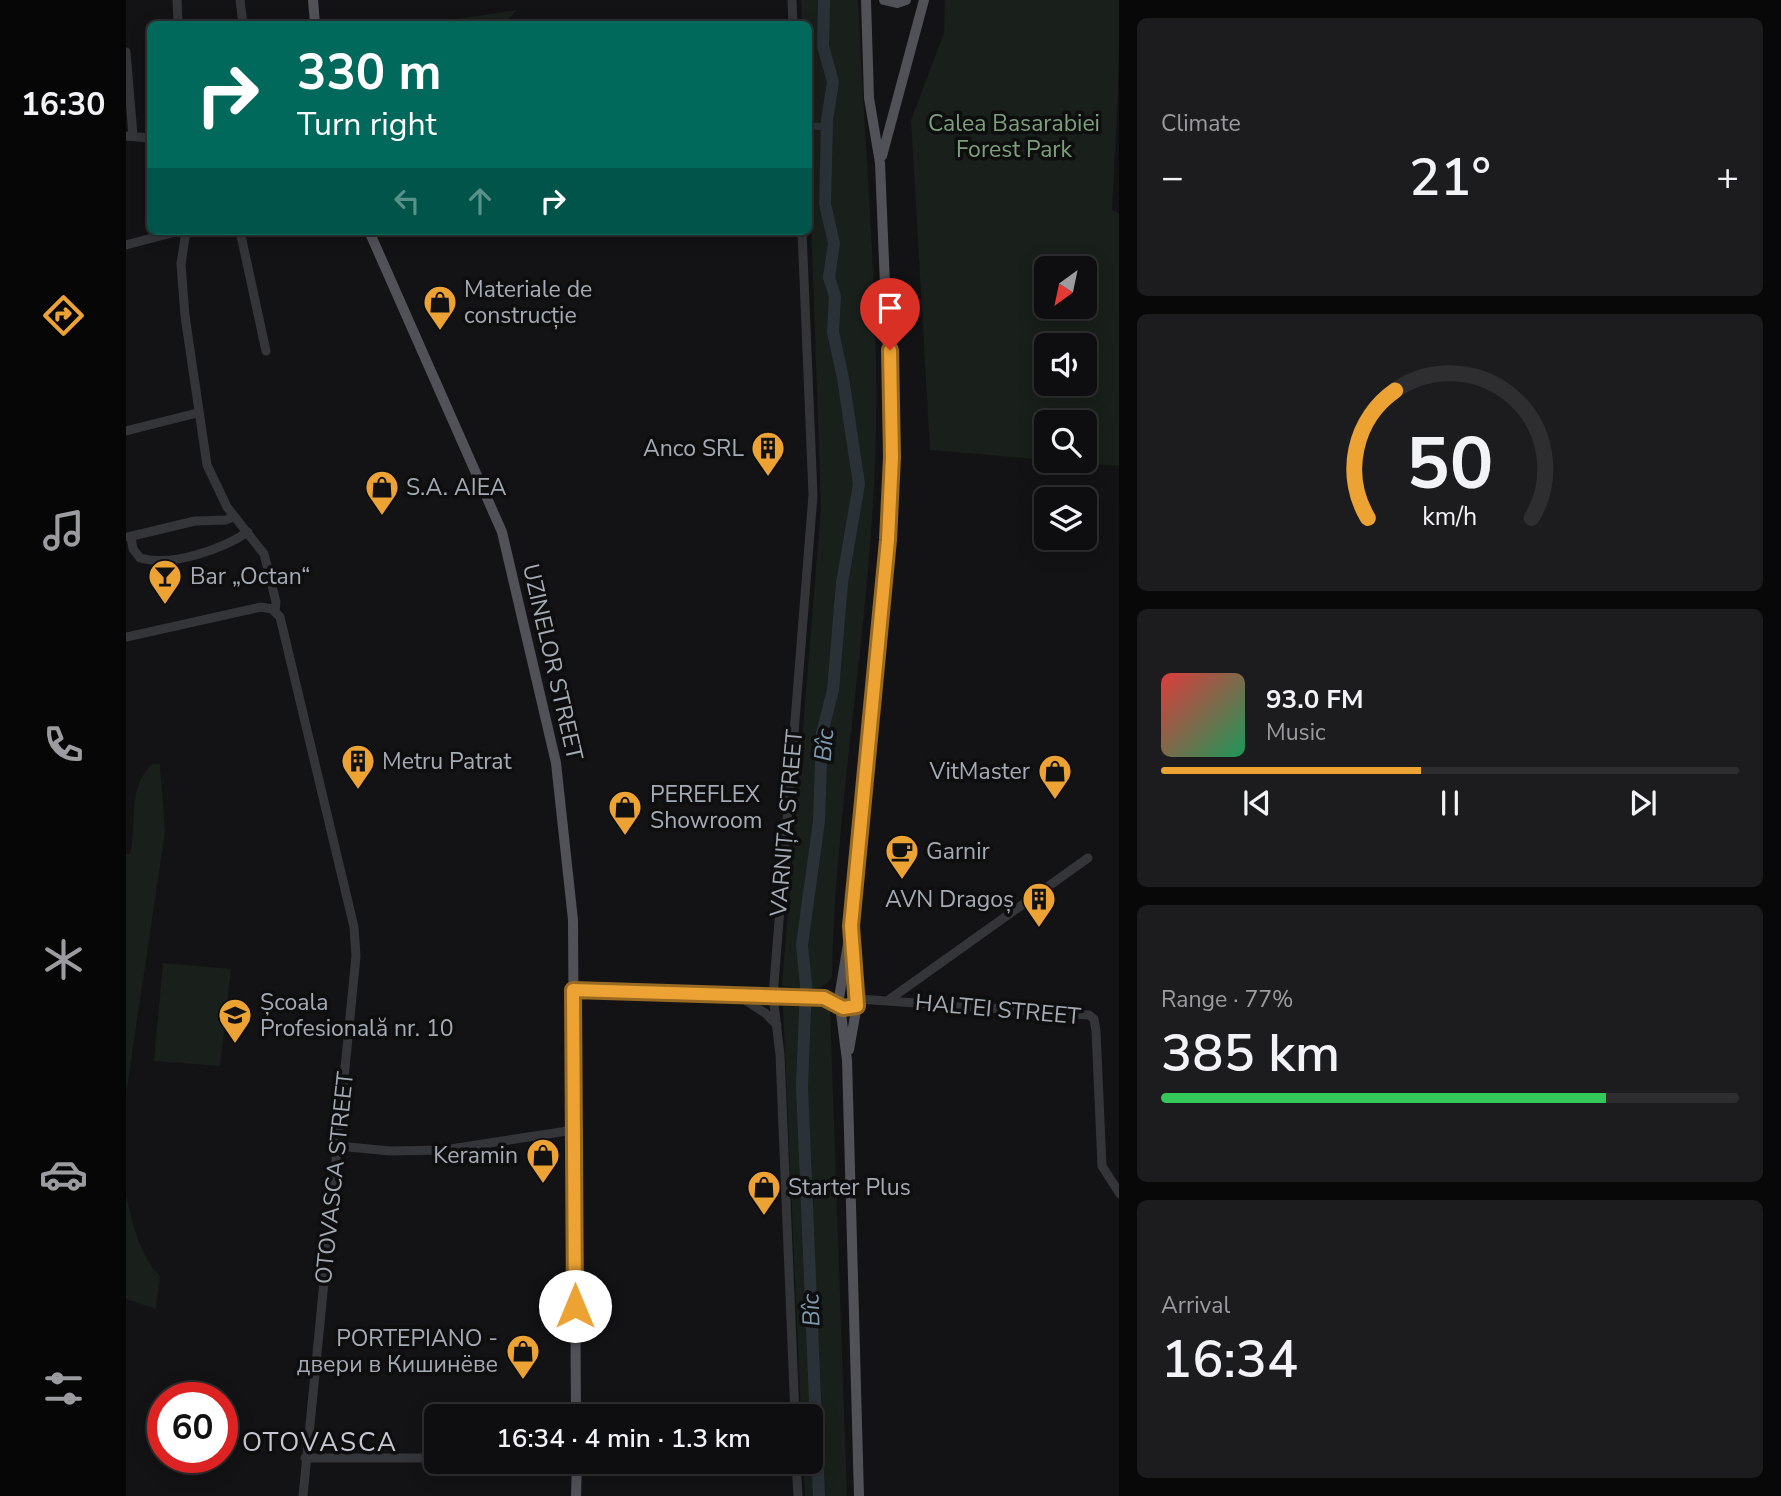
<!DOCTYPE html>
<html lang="en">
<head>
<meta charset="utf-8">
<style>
  body { margin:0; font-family:"Nunito Sans",sans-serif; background:#1c1c1e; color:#f1f3f6; height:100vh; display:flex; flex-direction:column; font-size:26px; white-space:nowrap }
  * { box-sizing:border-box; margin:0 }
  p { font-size:23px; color:#9b9c9f }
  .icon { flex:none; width:38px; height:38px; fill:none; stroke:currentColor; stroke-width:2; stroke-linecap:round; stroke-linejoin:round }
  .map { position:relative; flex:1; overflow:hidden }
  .panel { display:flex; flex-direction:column; gap:18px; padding:18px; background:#080809; width:662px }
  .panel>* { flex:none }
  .hud { position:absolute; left:21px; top:21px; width:665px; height:214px; border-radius:10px; box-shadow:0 4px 18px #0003,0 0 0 2px #2e2e30; background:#00695c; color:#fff; overflow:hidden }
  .needle { width:46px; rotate:213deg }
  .controls { position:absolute; left:908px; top:256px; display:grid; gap:14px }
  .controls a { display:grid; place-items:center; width:63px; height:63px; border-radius:10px; background:#0e0e10; box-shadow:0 4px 18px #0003,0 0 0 2px #2e2e30; font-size:35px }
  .speed { position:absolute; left:21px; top:1382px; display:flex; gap:14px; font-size:35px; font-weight:700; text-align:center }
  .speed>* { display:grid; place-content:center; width:91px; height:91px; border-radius:50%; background:#0e0e10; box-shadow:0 4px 18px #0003,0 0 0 2px #2e2e30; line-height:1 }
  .speed .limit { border:10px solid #d22; background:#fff; color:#111 }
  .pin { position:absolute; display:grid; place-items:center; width:60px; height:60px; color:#fff; margin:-72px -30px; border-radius:50% 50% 50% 0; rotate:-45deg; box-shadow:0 0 7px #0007 }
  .pin .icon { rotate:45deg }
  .me { position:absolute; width:77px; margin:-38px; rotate:0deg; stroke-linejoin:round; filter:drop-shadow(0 0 5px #0008) }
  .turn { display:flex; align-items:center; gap:24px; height:147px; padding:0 35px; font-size:32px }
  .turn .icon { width:91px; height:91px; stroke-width:2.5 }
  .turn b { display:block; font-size:49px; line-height:60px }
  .lanes { display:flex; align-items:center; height:66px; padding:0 35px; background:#0003; justify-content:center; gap:35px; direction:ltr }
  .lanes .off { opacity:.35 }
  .big { font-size:52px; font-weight:600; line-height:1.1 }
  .panel .tile { flex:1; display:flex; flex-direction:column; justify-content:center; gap:10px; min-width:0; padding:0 24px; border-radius:10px; background:#1c1c1e }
  .panel .dial { align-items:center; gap:0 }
  .dial svg { height:182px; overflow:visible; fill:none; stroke:#2e2e30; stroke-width:7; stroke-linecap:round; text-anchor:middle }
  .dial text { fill:#f1f3f6; stroke:none }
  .song { display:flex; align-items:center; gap:21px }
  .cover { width:84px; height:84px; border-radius:10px; background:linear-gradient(135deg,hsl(0 70% 55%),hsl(150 70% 35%)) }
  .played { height:7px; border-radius:4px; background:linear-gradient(90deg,#eca333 45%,#2e2e30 45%) }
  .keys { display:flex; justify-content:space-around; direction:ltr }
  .heat { display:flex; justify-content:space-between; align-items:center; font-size:38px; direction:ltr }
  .charge { height:10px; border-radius:5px; background:linear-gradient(90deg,#34c759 77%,#2e2e30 0) }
  .trip { position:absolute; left:298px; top:1404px; width:399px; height:70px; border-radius:10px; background:#0e0e10; box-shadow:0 4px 18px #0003,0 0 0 2px #2e2e30; font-weight:600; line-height:70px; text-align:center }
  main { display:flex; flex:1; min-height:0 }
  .tab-bar { display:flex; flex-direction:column; width:126px; justify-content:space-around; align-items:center; background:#060606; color:#9b9c9f }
  .tab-bar .icon { width:49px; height:49px }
  .tab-bar .active { color:#eca333 }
  .tab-bar b { font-size:32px; color:#f1f3f6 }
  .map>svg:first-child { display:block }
  .green { fill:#191f1a; fill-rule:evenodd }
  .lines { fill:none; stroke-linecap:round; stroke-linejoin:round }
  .canal { stroke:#2a3238; stroke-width:7 }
  .river { stroke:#2a3238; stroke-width:12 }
  .minor { stroke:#343539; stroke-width:9 }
  .major { stroke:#505258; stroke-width:10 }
  .route-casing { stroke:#996a21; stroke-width:18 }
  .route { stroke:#eca333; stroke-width:12 }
  .labels { text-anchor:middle; stroke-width:7; stroke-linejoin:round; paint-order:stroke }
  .park-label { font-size:23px; fill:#7c9f7c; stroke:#0e0e0f }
  .poi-label { font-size:23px; fill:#a5abb5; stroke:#0e0e0f; text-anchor:start }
  .street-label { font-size:23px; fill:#a5abb5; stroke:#0e0e0f }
  .water-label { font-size:24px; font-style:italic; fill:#7c9aaf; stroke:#0e0e0f }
  .quarter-label { font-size:26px; letter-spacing:2px; fill:#c6c9d1; stroke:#0e0e0f }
</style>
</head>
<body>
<main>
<nav class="tab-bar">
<b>16:30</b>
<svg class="icon active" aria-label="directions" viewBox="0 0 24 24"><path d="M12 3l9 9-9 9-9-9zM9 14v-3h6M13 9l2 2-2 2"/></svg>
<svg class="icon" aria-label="music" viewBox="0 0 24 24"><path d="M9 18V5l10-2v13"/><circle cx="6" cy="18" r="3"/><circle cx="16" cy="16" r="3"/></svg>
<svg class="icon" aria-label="phone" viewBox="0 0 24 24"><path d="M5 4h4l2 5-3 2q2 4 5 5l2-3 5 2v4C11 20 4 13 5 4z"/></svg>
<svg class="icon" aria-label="climate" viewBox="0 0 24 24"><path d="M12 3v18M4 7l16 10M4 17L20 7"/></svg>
<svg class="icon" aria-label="car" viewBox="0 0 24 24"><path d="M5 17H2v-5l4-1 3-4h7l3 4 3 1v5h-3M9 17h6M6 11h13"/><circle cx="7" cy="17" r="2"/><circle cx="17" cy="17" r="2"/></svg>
<svg class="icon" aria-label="filters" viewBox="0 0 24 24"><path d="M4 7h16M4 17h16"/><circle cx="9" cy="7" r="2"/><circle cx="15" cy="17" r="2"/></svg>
</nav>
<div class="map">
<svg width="994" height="1496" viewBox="0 0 994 1496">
  <rect width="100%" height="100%" fill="#131315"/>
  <path class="green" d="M675,0H732C739,172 759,346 746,518C736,671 709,823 706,976C697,995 673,988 656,986L695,507L683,163L682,24H676Z
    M819,0H993C994,71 990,139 986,210L994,214L993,466L929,460H959V422H920V460L804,450L785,120L818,33ZM920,268H959V306H920ZM920,345H959V383H920Z
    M391,10L378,24L306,23Z
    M26,764H34L39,832L0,1094V854H4C12,822 0,790 26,764Z
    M37,963L105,969L94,1066L28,1061Z
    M657,1006L704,1008L721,1496H679L677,1461H684V1416H675Z
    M0,1195C6,1222 14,1257 34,1276L30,1309L0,1299Z"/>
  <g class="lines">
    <path class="canal" d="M687,126L701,127"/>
    <path class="river" d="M693,1496L676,1086L680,985L676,945L693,821L696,733L707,690L716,583L733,484L717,378L707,332L709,296L703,277L708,243L699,204L701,120L707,82L697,46L698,0"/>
    <path class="minor" d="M51,0L52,24
      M114,0L117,24
      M666,0L667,24
      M0,52L7,135
      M0,136L24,138
      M60,231L55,264L59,316L81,465L101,507L138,554L150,602L149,612
      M114,231L140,351
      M0,245L53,231
      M0,431L71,413
      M2,537L69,521L100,520L108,516
      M5,537L7,549L14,558C47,567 96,549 122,532
      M0,637L135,607L146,609L154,617L228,927L230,956L177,1496
      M447,991L704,998L713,1007
      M610,994L639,1013L651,1025
      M732,999L963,1015L968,1019L970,1031L976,1166L994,1194
      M764,999L962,858
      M212,1146L264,1151L318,1150L448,1130
      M669,1416L654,1055L647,996L687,495L676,231
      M179,1458H310
      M670,1461L672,1496"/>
    <path class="major" d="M187,0L189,24
      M758,0L771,3L780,0
      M756,156L798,0
      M243,231L376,532L430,763L447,920L450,1416
      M723,1050L732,999L726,938
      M450,1496L451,1461
      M733,1496L721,1060L713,998L725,926L751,667L766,457L754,163L743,98L740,0"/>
  </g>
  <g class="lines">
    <defs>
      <path id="route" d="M449,1306L447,990L698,998L717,1008L731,1006L725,926L762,540L766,457L764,350"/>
    </defs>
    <use href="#route" class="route-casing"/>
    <use href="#route" class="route"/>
  </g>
  <defs>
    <symbol id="shop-pin" viewBox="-11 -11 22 30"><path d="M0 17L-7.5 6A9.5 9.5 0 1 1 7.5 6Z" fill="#eca333" stroke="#0e0e0f"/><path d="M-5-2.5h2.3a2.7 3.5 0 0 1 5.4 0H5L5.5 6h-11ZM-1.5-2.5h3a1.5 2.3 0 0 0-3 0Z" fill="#111"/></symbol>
    <symbol id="building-pin" viewBox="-11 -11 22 30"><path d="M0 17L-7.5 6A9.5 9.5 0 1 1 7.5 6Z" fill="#eca333" stroke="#0e0e0f"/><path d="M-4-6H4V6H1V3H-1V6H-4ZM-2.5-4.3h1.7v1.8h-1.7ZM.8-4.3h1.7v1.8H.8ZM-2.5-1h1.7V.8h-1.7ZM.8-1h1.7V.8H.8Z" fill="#111"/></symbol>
    <symbol id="bar-pin" viewBox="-11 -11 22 30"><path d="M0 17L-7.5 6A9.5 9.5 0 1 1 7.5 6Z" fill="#eca333" stroke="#0e0e0f"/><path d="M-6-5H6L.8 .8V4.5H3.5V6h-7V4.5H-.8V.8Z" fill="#111"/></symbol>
    <symbol id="cafe-pin" viewBox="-11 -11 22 30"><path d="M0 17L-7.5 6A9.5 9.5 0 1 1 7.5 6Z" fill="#eca333" stroke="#0e0e0f"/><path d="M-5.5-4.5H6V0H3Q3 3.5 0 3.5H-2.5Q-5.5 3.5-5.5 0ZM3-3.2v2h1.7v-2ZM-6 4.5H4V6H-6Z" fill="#111"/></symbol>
    <symbol id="university-pin" viewBox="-11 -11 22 30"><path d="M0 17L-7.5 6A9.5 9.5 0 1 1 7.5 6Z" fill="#eca333" stroke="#0e0e0f"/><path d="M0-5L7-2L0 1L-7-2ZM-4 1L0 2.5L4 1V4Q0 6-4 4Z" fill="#111"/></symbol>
  </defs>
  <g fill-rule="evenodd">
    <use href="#shop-pin" x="295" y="283" width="38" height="52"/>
    <use href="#building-pin" x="623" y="429" width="38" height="52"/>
    <use href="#shop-pin" x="237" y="468" width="38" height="52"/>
    <use href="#bar-pin" x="20" y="557" width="38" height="52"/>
    <use href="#building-pin" x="213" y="742" width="38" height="52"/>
    <use href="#shop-pin" x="910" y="752" width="38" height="52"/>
    <use href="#shop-pin" x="480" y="788" width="38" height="52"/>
    <use href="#cafe-pin" x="757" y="832" width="38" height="52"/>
    <use href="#building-pin" x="894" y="880" width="38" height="52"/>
    <use href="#university-pin" x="90" y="996" width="38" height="52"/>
    <use href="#shop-pin" x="398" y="1136" width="38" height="52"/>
    <use href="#shop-pin" x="619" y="1168" width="38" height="52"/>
    <use href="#shop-pin" x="378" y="1332" width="38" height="52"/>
  </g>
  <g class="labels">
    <g class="park-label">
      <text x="888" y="131">Calea Basarabiei<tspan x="888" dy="26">Forest Park</tspan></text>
    </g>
    <g class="poi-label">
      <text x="338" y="297">Materiale de<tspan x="338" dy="26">construcție</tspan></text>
      <text x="618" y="456" text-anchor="end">Anco SRL</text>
      <text x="280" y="495">S.A. AIEA</text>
      <text x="64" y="584">Bar „Octan“</text>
      <text x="256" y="769">Metru Patrat</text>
      <text x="904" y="779" text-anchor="end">VitMaster</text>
      <text x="524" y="802">PEREFLEX<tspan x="524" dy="26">Showroom</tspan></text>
      <text x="800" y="859">Garnir</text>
      <text x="888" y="907" text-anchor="end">AVN Dragoș</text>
      <text x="134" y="1010">Școala<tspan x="134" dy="26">Profesională nr. 10</tspan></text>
      <text x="392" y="1163" text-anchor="end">Keramin</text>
      <text x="662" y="1195">Starter Plus</text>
      <text x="372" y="1346" text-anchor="end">PORTEPIANO -<tspan x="372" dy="26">двери в Кишинёве</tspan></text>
    </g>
    <g class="street-label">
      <text transform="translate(427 662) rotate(77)" y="8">UZINELOR STREET</text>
      <text transform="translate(660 823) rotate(-85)" y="8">VARNIȚA STREET</text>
      <text transform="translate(872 1009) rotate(5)" y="8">HALTEI STREET</text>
      <text transform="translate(208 1178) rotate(-84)" y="8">OTOVASCA STREET</text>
    </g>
    <g class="water-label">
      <text transform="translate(698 745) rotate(-85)" y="8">Bîc</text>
      <text transform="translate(685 1310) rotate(-92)" y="8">Bîc</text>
    </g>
    <g class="quarter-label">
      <text x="194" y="1451">OTOVASCA</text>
    </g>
  </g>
</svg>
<div class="controls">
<a><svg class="needle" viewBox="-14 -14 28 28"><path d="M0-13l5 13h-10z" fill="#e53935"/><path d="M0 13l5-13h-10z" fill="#9b9c9f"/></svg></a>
<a><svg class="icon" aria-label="sound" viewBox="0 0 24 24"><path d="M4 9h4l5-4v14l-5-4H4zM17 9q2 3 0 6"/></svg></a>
<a><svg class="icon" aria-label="search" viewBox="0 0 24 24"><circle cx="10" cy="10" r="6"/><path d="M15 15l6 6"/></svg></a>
<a><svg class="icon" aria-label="layers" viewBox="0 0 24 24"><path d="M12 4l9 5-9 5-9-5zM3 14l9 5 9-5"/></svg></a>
</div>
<div class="speed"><div class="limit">60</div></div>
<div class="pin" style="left:764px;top:350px;background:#d93025"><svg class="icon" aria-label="arrive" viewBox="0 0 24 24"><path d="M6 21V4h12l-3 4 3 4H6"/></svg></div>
<svg class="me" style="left:449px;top:1306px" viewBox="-20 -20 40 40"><circle r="19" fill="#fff"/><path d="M0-13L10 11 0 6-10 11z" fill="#eca333"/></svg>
<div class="trip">16:34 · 4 min · 1.3 km</div>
<div class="hud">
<div class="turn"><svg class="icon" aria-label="right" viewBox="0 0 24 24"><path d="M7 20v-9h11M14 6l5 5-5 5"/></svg><div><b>330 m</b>Turn right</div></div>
<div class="lanes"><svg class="icon off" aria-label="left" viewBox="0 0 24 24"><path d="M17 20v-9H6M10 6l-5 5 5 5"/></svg><svg class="icon off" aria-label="ahead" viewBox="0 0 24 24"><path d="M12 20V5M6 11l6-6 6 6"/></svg><svg class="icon" aria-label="right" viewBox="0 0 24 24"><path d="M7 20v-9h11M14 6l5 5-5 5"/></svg></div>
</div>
</div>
<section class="panel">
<div class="tile"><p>Climate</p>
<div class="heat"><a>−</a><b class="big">21°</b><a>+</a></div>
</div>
<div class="tile dial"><svg viewBox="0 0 100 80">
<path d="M14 69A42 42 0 1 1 86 69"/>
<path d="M14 69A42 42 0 0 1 26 13" stroke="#eca333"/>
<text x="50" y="56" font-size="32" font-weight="700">50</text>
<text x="50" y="72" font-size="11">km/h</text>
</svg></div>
<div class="tile">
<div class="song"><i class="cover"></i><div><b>93.0 FM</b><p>Music</p></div></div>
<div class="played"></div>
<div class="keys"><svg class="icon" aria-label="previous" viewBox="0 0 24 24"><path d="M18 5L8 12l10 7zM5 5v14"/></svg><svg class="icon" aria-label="pause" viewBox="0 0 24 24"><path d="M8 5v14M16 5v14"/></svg><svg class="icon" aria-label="next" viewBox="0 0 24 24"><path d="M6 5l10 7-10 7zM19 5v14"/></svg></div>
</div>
<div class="tile"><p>Range · 77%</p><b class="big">385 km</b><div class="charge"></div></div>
<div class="tile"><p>Arrival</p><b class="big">16:34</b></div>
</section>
</main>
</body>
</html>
